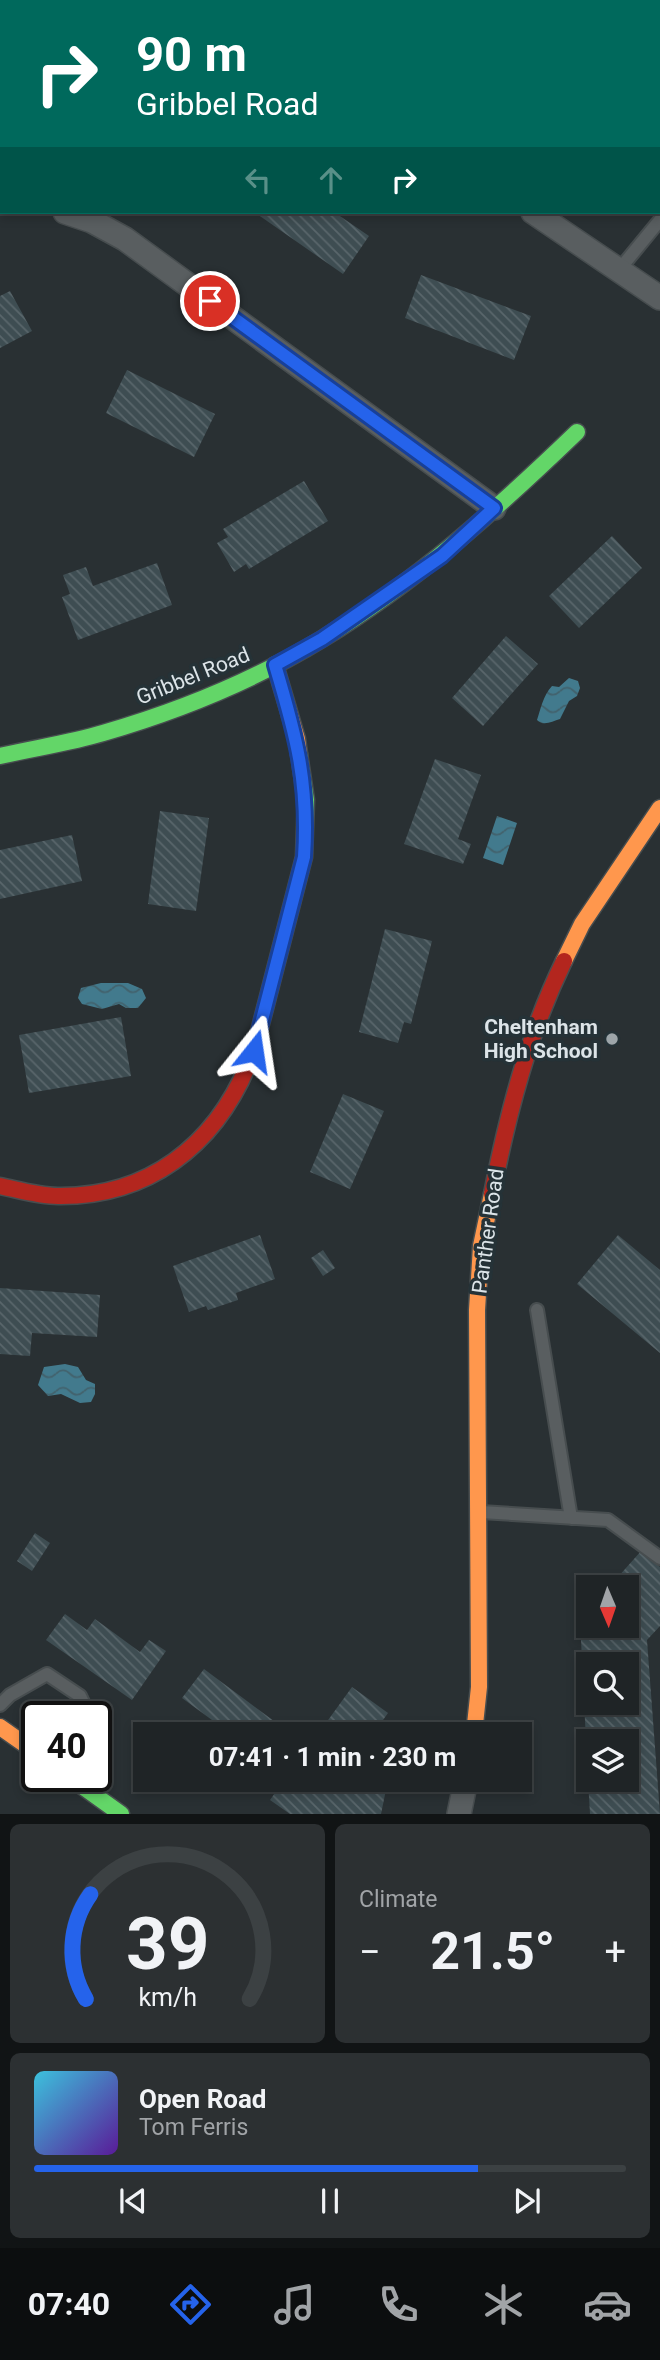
<!DOCTYPE html>
<html lang="en">
<head>
<meta charset="utf-8">
<style>
  body { margin:0; font-family:Roboto,sans-serif; background:#2c3032; color:#f1f3f6; height:100vh; display:flex; flex-direction:column; font-size:26px; white-space:nowrap }
  * { box-sizing:border-box; margin:0 }
  p { font-size:23px; color:#a1a4a7 }
  .icon { flex:none; width:38px; height:38px; fill:none; stroke:currentColor; stroke-width:2; stroke-linecap:round; stroke-linejoin:round }
  .map { position:relative; height:1814px; overflow:hidden }
  .side { display:flex; flex-direction:column; gap:10px; padding:10px; background:#111415; flex:1 }
  .side>* { flex:none }
  .banner { position:absolute; left:0px; top:0px; width:662px; height:214px; box-shadow:0 4px 10px #0003,0 0 0 2px #3c4143; background:#00695c; color:#fff; overflow:hidden }
  .needle { width:46px; rotate:178deg }
  .controls { position:absolute; left:576px; top:1575px; display:grid; gap:14px }
  .controls a { display:grid; place-items:center; width:63px; height:63px; border-radius:0px; background:#1f2426; box-shadow:0 4px 10px #0003,0 0 0 2px #3c4143; font-size:35px }
  .speed { position:absolute; left:21px; top:1701px; display:flex; gap:14px; font-size:35px; font-weight:700; text-align:center }
  .speed>* { display:grid; place-content:center; width:91px; height:91px; border-radius:50%; background:#1f2426; box-shadow:0 4px 10px #0003,0 0 0 2px #3c4143; line-height:1 }
  .speed .limit { border:4px solid #111; border-radius:10px; background:#fff; color:#111 }
  .pin { position:absolute; display:grid; place-items:center; width:60px; height:60px; color:#fff; margin:-30px; border:4px solid #fff; border-radius:50%; box-shadow:0 2px 7px #0007 }
  .me { position:absolute; width:77px; margin:-38px; rotate:15deg; stroke-linejoin:round; filter:drop-shadow(0 0 5px #0008) }
  .turn { display:flex; align-items:center; gap:24px; height:147px; padding:0 21px; font-size:32px }
  .turn .icon { width:91px; height:91px; stroke-width:2.5 }
  .turn b { display:block; font-size:49px; line-height:60px }
  .lanes { display:flex; align-items:center; height:66px; padding:0 21px; background:#0003; justify-content:center; gap:35px; direction:ltr }
  .lanes .off { opacity:.35 }
  .big { font-size:52px; font-weight:700; line-height:1.1 }
  .side .widget { flex:1; display:flex; flex-direction:column; justify-content:center; gap:10px; min-width:0; padding:0 24px; border-radius:10px; background:#2c3032 }
  .side .dial { align-items:center; gap:0 }
  .dial svg { height:182px; overflow:visible; fill:none; stroke:#3c4143; stroke-width:7; stroke-linecap:round; text-anchor:middle }
  .dial text { fill:#f1f3f6; stroke:none }
  .song { display:flex; align-items:center; gap:21px }
  .cover { width:84px; height:84px; border-radius:10px; background:linear-gradient(135deg,hsl(190 70% 55%),hsl(270 70% 35%)) }
  .played { height:7px; border-radius:4px; background:linear-gradient(90deg,#2563eb 75%,#3c4143 75%) }
  .keys { display:flex; justify-content:space-around; direction:ltr }
  .heat { display:flex; justify-content:space-between; align-items:center; font-size:38px; direction:ltr }
  .side .tiles { flex:1; display:grid; gap:10px; grid-template-columns:1fr 1fr }
  .widget:last-child { grid-column:span 2 }
  .trip { position:absolute; left:133px; top:1722px; width:399px; height:70px; border-radius:0px; background:#1f2426; box-shadow:0 4px 10px #0003,0 0 0 2px #3c4143; font-weight:700; line-height:70px; text-align:center }
  .dock { display:flex; height:112px; justify-content:space-around; align-items:center; background:#0c0e0f; color:#a1a4a7 }
  .dock .icon { width:49px; height:49px }
  .dock .active { color:#2563eb }
  .dock b { font-size:32px; color:#f1f3f6 }
  .map>svg:first-child { display:block }
  .water { fill:url(#water-waves) }
  .building { fill:url(#building-back-hatch); fill-rule:evenodd }
  .lines { fill:none; stroke-linecap:round; stroke-linejoin:round }
  .lane-casing { stroke:#474d4f; stroke-width:16 }
  .street-casing { stroke:#474d4f; stroke-width:26 }
  .fast-casing { stroke:#474d4f; stroke-width:19 }
  .slow-casing { stroke:#474d4f; stroke-width:19 }
  .jam-casing { stroke:#474d4f; stroke-width:19 }
  .lane { stroke:#595e60; stroke-width:12 }
  .street { stroke:#595e60; stroke-width:23 }
  .fast { stroke:#63d668; stroke-width:16 }
  .slow { stroke:#ff974d; stroke-width:16 }
  .jam { stroke:#b3261e; stroke-width:16 }
  .route-casing { stroke:#184099; stroke-width:18 }
  .route { stroke:#2563eb; stroke-width:12 }
  .poi-dot { fill:#9da5a9; stroke:#253237; stroke-width:2.5 }
  .labels { text-anchor:middle; stroke-width:7; stroke-linejoin:round; paint-order:stroke }
  .street-label { font-size:21px; fill:#dce4e8; stroke:#253237 }
  .poi-label { font-size:21px; font-weight:bold; fill:#dce4e8; stroke:#253237; text-anchor:end }
</style>
</head>
<body>
<div class="map">
<svg width="660" height="1814" viewBox="0 0 660 1814">
  <defs>
    <pattern id="water-waves" width="16" height="10" patternUnits="userSpaceOnUse" patternTransform="scale(1.75)"><rect width="16" height="10" fill="#427a8d"/><path d="M0 5q4-4 8 0t8 0" fill="none" stroke="#42626d"/></pattern>
    <pattern id="building-back-hatch" width="6" height="6" patternUnits="userSpaceOnUse" patternTransform="scale(1.75)"><rect width="6" height="6" fill="#3e4d52"/><path d="M-1 5l2 2M0 0l6 6M5-1l2 2" fill="none" stroke="#59666b"/></pattern>
  </defs>
  <rect width="100%" height="100%" fill="#293033"/>
  <path class="water" d="M569,678L578,681L580,688L577,696L569,701L560,719C552,721 544,727 537,720C541,708 543,696 552,686L559,687Z
    M497,816L517,823L503,865L483,858Z
    M101,983H128L142,989L146,998L138,1008H126L119,1004L102,1009L82,1004L78,998L81,988Z
    M65,1364L78,1367L86,1380L95,1384V1394L91,1402L80,1403L61,1394L48,1396L38,1385L44,1367Z"/>
  <path class="building" d="M259,212H334L369,236L343,274L257,214Z
    M421,275L531,316L514,360L405,318Z
    M10,291L32,331L0,348V296Z
    M127,370L215,414L194,457L106,413Z
    M304,481L328,521L249,569L246,564L234,572L217,543L228,537L223,529Z
    M612,536L642,568L579,628L549,596Z
    M157,563L172,605L78,640L62,597L70,594L63,575L86,567L93,586Z
    M506,636L538,664L483,726L452,698Z
    M435,759L481,775L458,839L471,844L463,864L404,844Z
    M160,811L209,818L196,911L148,904Z
    M72,835L82,881L0,899V850Z
    M385,929L432,941L411,1024L404,1022L398,1043L359,1032Z
    M121,1017L131,1076L29,1093L19,1035Z
    M343,1094L384,1111L350,1189L310,1172Z
    M260,1235L275,1279L236,1293L238,1300L208,1310L206,1306L189,1312L173,1266Z
    M618,1235L660,1270V1353L577,1284Z
    M323,1250L335,1268L323,1276L311,1258Z
    M0,1288L100,1295L97,1337L32,1333L30,1356L0,1354Z
    M35,1533L50,1543L32,1571L17,1561Z
    M642,1550L660,1567V1626L647,1640L660,1814H590L588,1780H626V1741H586L580,1620L588,1611V1626H626V1587H609ZM588,1664H626V1703H588Z
    M65,1614L87,1630L95,1619L140,1652L149,1640L166,1651L132,1700L46,1640Z
    M204,1669L278,1724L270,1734H231L182,1698Z
    M352,1687L388,1713L373,1734H318Z
    M284,1780H388L381,1814H290L270,1800Z"/>
  <g class="lines">
    <defs>
      <path id="lane" d="M337,0L340,2
        M619,270L660,220
        M537,1310L571,1518
        M481,1512L608,1520L660,1558
        M0,1705L10,1695L47,1674L80,1696L90,1717"/>
      <path id="street" d="M234,0L236,2
        M0,201H2
        M65,212L92,221L125,239L494,508
        M533,212L660,298
        M459,1814L466,1780"/>
      <path id="fast" d="M0,756C34,748 70,743 103,733C179,711 255,680 322,639C416,582 498,508 577,432
        M248,1065L254,1051L304,857L306,800L299,754
        M68,1776L121,1814"/>
      <path id="slow" d="M275,665L297,739L299,754
        M564,961L582,924L660,808
        M0,1727L37,1753
        M474,1734L479,1687L477,1310L481,1246L492,1194"/>
      <path id="jam" d="M0,1186C19,1190 39,1196 58,1196C148,1197 214,1146 248,1065
        M492,1194C508,1113 528,1035 564,961"/>
    </defs>
    <use href="#lane" class="lane-casing"/>
    <use href="#street" class="street-casing"/>
    <use href="#fast" class="fast-casing"/>
    <use href="#slow" class="slow-casing"/>
    <use href="#jam" class="jam-casing"/>
    <use href="#lane" class="lane"/>
    <use href="#street" class="street"/>
    <use href="#fast" class="fast"/>
    <use href="#slow" class="slow"/>
    <use href="#jam" class="jam"/>
  </g>
  <g class="lines">
    <defs>
      <path id="route" d="M210,301L494,508L442,556L322,639L275,665C296,735 309,783 304,857L254,1051"/>
    </defs>
    <use href="#route" class="route-casing"/>
    <use href="#route" class="route"/>
  </g>
  <circle class="poi-dot" cx="612" cy="1039" r="7"/>
  <g class="labels">
    <g class="street-label">
      <text transform="translate(193 676) rotate(-22)" y="7">Gribbel Road</text>
      <text transform="translate(488 1231) rotate(-82)" y="7">Panther Road</text>
    </g>
    <g class="poi-label">
      <text x="598" y="1034">Cheltenham<tspan x="598" dy="24">High School</tspan></text>
    </g>
  </g>
</svg>
<div class="controls">
<a><svg class="needle" viewBox="-14 -14 28 28"><path d="M0-13l5 13h-10z" fill="#e53935"/><path d="M0 13l5-13h-10z" fill="#a1a4a7"/></svg></a>
<a><svg class="icon" aria-label="search" viewBox="0 0 24 24"><circle cx="10" cy="10" r="6"/><path d="M15 15l6 6"/></svg></a>
<a><svg class="icon" aria-label="layers" viewBox="0 0 24 24"><path d="M12 4l9 5-9 5-9-5zM3 14l9 5 9-5"/></svg></a>
</div>
<div class="speed"><div class="limit">40</div></div>
<div class="pin" style="left:210px;top:301px;background:#d93025"><svg class="icon" aria-label="arrive" viewBox="0 0 24 24"><path d="M6 21V4h12l-3 4 3 4H6"/></svg></div>
<svg class="me" style="left:254px;top:1051px" viewBox="-20 -20 40 40"><path d="M0-17L14 15 0 8-14 15z" fill="#2563eb" stroke="#fff" stroke-width="4"/></svg>
<div class="trip">07:41 · 1 min · 230 m</div>
<div class="banner">
<div class="turn"><svg class="icon" aria-label="right" viewBox="0 0 24 24"><path d="M7 20v-9h11M14 6l5 5-5 5"/></svg><div><b>90 m</b>Gribbel Road</div></div>
<div class="lanes"><svg class="icon off" aria-label="left" viewBox="0 0 24 24"><path d="M17 20v-9H6M10 6l-5 5 5 5"/></svg><svg class="icon off" aria-label="ahead" viewBox="0 0 24 24"><path d="M12 20V5M6 11l6-6 6 6"/></svg><svg class="icon" aria-label="right" viewBox="0 0 24 24"><path d="M7 20v-9h11M14 6l5 5-5 5"/></svg></div>
</div>
</div>
<section class="side">
<div class="tiles">
<div class="widget dial"><svg viewBox="0 0 100 80">
<path d="M14 69A42 42 0 1 1 86 69"/>
<path d="M14 69A42 42 0 0 1 16 23" stroke="#2563eb"/>
<text x="50" y="56" font-size="32" font-weight="700">39</text>
<text x="50" y="72" font-size="11">km/h</text>
</svg></div>
<div class="widget"><p>Climate</p>
<div class="heat"><a>−</a><b class="big">21.5°</b><a>+</a></div>
</div>
<div class="widget">
<div class="song"><i class="cover"></i><div><b>Open Road</b><p>Tom Ferris</p></div></div>
<div class="played"></div>
<div class="keys"><svg class="icon" aria-label="previous" viewBox="0 0 24 24"><path d="M18 5L8 12l10 7zM5 5v14"/></svg><svg class="icon" aria-label="pause" viewBox="0 0 24 24"><path d="M8 5v14M16 5v14"/></svg><svg class="icon" aria-label="next" viewBox="0 0 24 24"><path d="M6 5l10 7-10 7zM19 5v14"/></svg></div>
</div>
</div>
</section>
<nav class="dock">
<b>07:40</b>
<svg class="icon active" aria-label="directions" viewBox="0 0 24 24"><path d="M12 3l9 9-9 9-9-9zM9 14v-3h6M13 9l2 2-2 2"/></svg>
<svg class="icon" aria-label="music" viewBox="0 0 24 24"><path d="M9 18V5l10-2v13"/><circle cx="6" cy="18" r="3"/><circle cx="16" cy="16" r="3"/></svg>
<svg class="icon" aria-label="phone" viewBox="0 0 24 24"><path d="M5 4h4l2 5-3 2q2 4 5 5l2-3 5 2v4C11 20 4 13 5 4z"/></svg>
<svg class="icon" aria-label="climate" viewBox="0 0 24 24"><path d="M12 3v18M4 7l16 10M4 17L20 7"/></svg>
<svg class="icon" aria-label="car" viewBox="0 0 24 24"><path d="M5 17H2v-5l4-1 3-4h7l3 4 3 1v5h-3M9 17h6M6 11h13"/><circle cx="7" cy="17" r="2"/><circle cx="17" cy="17" r="2"/></svg>
</nav>
</body>
</html>
